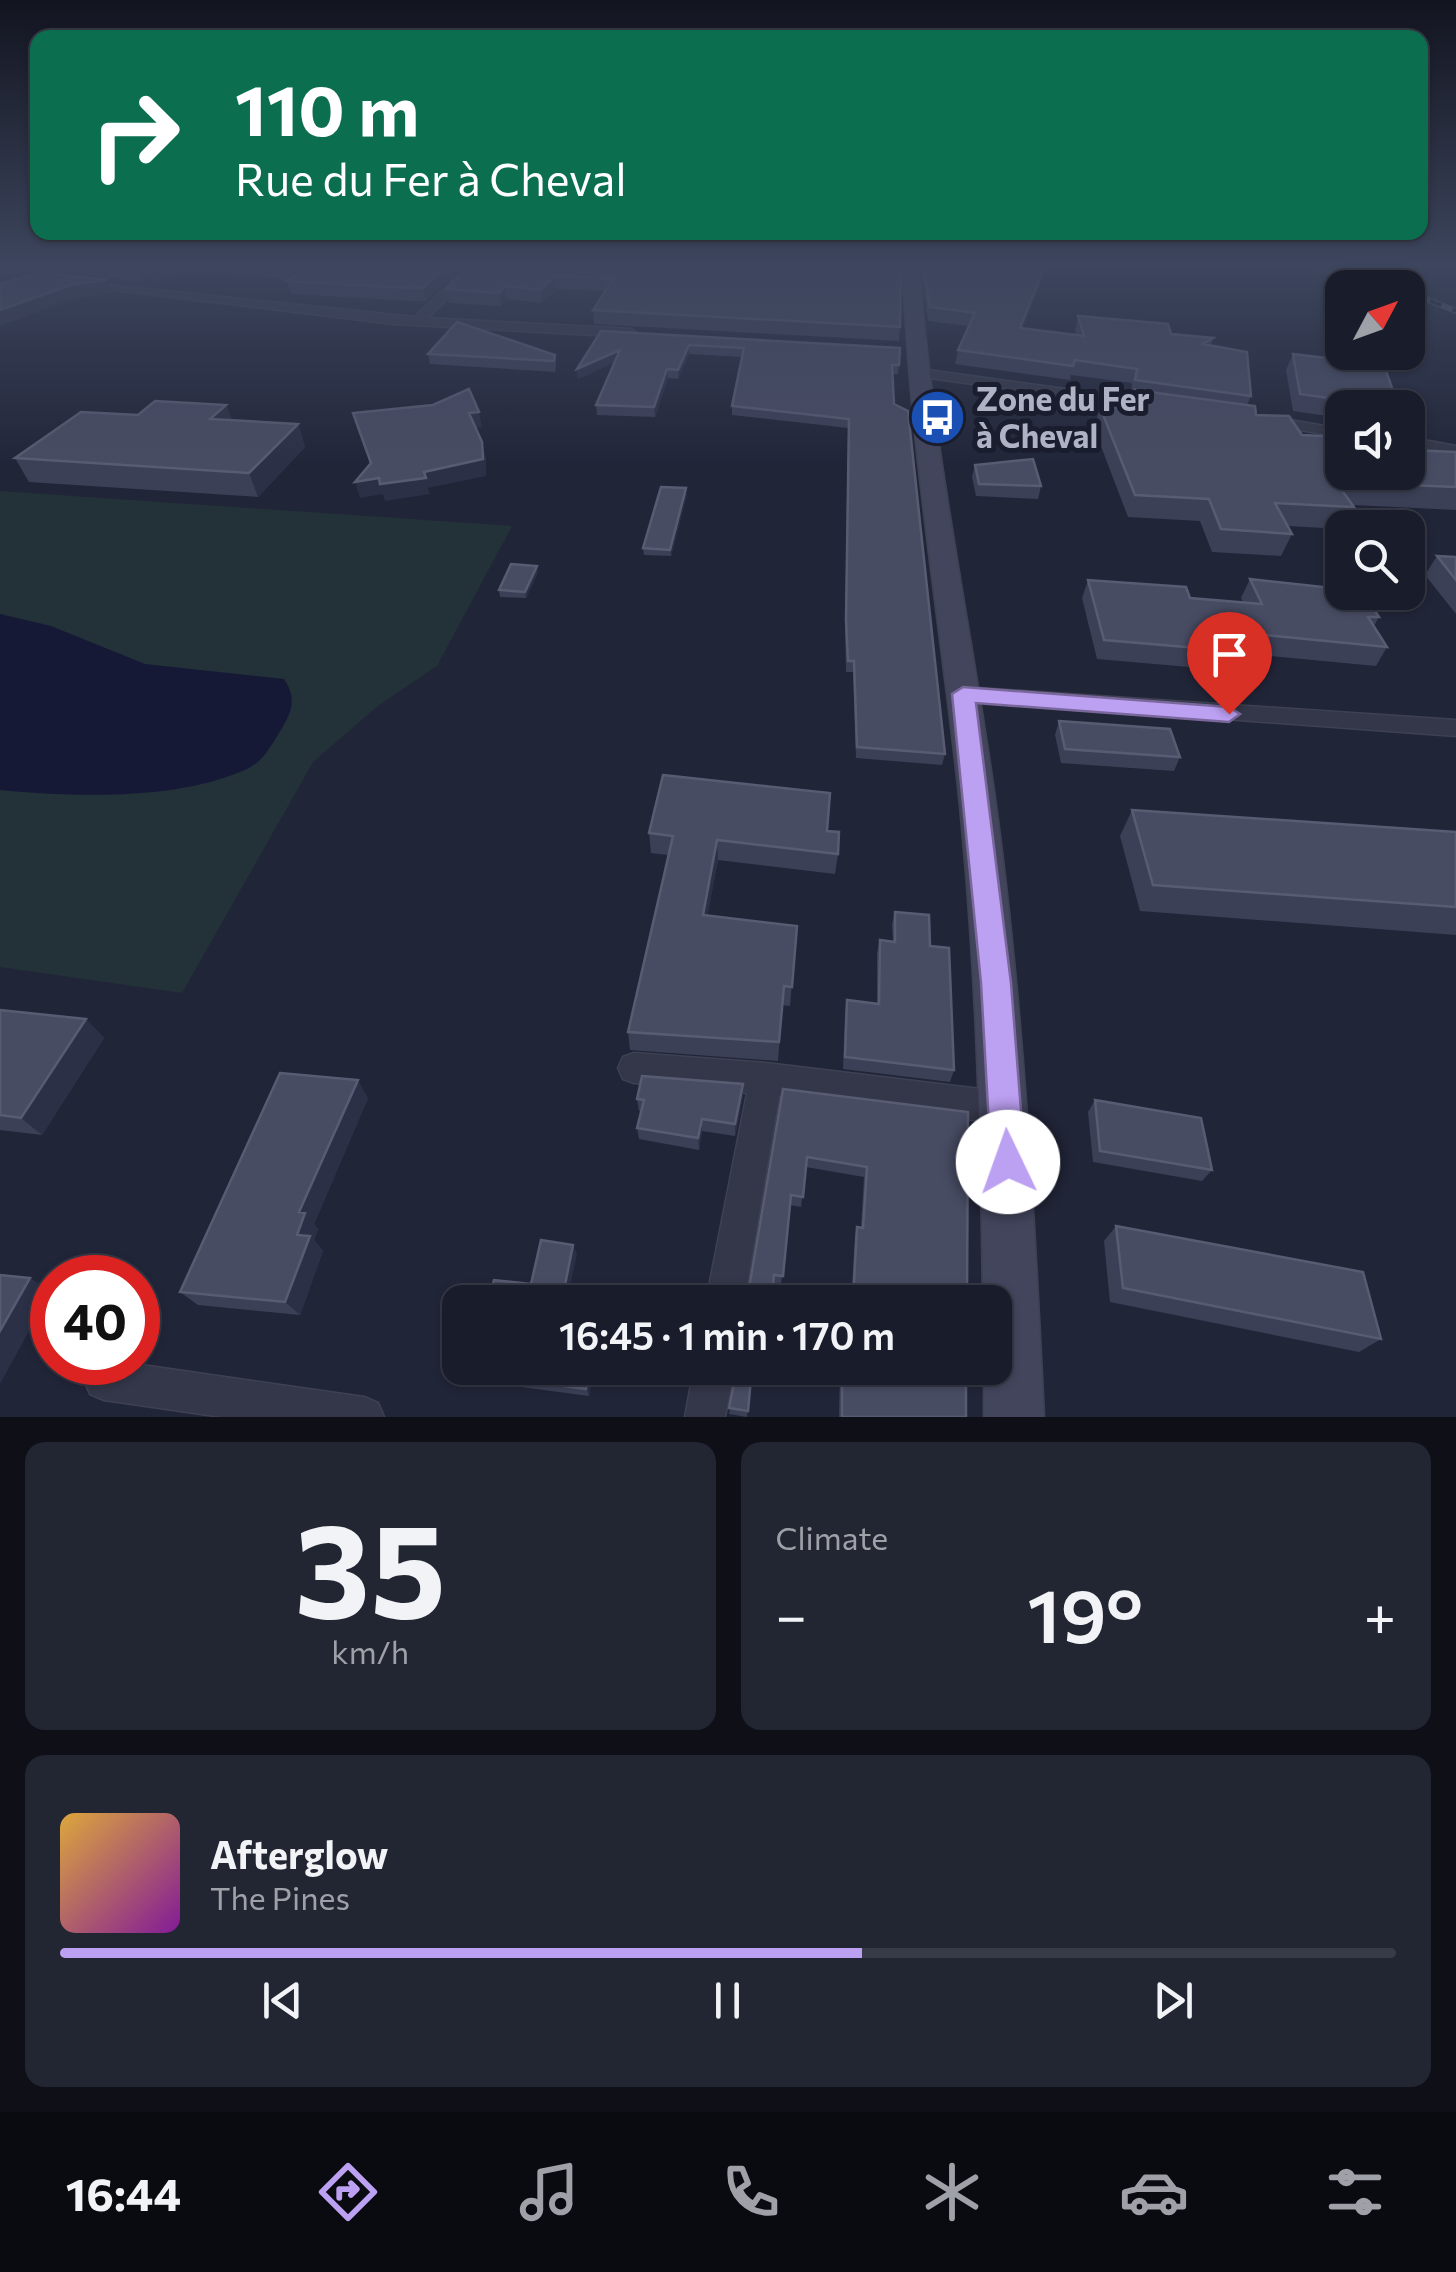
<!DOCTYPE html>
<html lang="en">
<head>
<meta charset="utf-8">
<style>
  body { margin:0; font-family:Commissioner,sans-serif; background:#222532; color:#f1f3f6; height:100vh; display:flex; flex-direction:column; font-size:38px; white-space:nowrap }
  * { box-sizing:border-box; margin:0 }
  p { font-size:32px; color:#9fa1a8 }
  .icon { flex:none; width:55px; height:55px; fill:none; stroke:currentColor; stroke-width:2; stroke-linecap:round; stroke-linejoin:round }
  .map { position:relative; height:1417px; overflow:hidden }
  .details { display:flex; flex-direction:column; gap:25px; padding:25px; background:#0e0f17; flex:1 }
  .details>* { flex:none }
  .top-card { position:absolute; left:30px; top:30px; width:1398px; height:210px; border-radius:20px; box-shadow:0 2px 8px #0004,0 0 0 2px #373a47; background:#0b6e4f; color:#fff; overflow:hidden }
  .needle { width:65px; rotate:49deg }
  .buttons { position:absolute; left:1325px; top:270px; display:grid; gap:20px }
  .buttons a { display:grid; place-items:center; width:100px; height:100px; border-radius:20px; background:#191c2a; box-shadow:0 2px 8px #0004,0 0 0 2px #373a47; font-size:50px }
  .speed { position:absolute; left:30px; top:1255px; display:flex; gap:20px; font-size:50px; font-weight:700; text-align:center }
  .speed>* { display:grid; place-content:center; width:130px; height:130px; border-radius:50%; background:#191c2a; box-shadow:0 2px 8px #0004,0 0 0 2px #373a47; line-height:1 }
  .speed .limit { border:15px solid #d22; background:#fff; color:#111 }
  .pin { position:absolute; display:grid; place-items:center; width:85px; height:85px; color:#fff; margin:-102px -42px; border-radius:50% 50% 50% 0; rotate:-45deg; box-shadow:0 0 10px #0007 }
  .pin .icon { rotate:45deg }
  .me { position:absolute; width:110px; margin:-55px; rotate:357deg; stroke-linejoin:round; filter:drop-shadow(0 0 8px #0008) }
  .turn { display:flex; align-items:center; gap:35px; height:210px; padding:0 40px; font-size:45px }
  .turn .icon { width:130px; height:130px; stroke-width:2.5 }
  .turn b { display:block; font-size:70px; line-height:85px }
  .big { font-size:75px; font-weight:600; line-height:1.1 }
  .details .card { flex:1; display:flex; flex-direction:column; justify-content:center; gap:15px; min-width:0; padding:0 35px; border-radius:20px; background:#222532 }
  .details .dial { align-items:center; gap:0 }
  .dial b { font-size:130px; line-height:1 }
  .song { display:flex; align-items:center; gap:30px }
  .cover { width:120px; height:120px; border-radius:15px; background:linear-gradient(135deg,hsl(40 70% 55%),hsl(290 70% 35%)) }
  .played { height:10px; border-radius:5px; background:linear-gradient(90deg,#bca0f2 60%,#373a47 60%) }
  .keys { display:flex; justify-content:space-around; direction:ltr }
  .heat { display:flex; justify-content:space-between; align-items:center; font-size:55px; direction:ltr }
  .details .tiles { flex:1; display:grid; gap:25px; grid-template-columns:1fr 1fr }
  .card:last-child { grid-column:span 2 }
  .trip { position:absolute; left:442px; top:1285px; width:570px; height:100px; border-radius:20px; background:#191c2a; box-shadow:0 2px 8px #0004,0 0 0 2px #373a47; font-weight:600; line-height:100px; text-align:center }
  .tab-bar { display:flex; height:160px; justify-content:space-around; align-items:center; background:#0a0b11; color:#9fa1a8 }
  .tab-bar .icon { width:70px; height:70px }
  .tab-bar .current { color:#bca0f2 }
  .tab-bar b { font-size:45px; color:#f1f3f6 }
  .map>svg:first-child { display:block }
  .green { fill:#233139 }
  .water { fill:#151936 }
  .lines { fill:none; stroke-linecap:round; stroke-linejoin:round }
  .street-casing { stroke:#3e4152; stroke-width:3 }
  .secondary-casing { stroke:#3e4152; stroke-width:3 }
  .street { fill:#343749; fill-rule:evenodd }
  .secondary { fill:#42455c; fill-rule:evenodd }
  .rail-casing { stroke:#565a70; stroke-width:6 }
  .rail { stroke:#1a1d2d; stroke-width:4; stroke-dasharray:12; stroke-linecap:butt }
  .wall { fill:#3c4057 }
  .shaded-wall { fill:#2c3046 }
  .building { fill:#484c63; stroke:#585c72; stroke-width:2.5 }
  .route { fill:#bca0f2; stroke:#7a689d; stroke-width:2.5 }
  .labels { text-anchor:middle; stroke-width:10; stroke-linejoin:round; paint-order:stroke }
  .far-poi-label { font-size:32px; font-weight:bold; fill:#afb2c5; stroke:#1a1d2d; text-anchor:start }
</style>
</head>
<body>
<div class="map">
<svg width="1456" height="1417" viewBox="0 0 1456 1417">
  <rect width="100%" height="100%" fill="#212538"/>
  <path class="green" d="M0,491L512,526L437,666L379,705L313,762L182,993L0,967Z"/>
  <path class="water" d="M0,614L51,626L145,664L284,679C296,697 293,710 282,728C272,744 264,761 247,769C176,801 75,797 0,790Z"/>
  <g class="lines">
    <defs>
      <path id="street" d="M57,266H70L51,280L0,297V289L43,276Z
        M468,266H480L428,318L631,329L637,333L631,337L394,324L74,285L80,282L415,317Z
        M920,369L1161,402L1168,406L1161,410L915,376L913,373Z
        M1267,416L1342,429V437L1262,424L1259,421Z
        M1408,437L1456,446V456L1408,447Z
        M963,687L1456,720V736L955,699L952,694L955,689Z
        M634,1053L766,1063L1005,1092L1017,1096L1021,1108L1017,1120L1005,1124L779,1096L744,1302H706L747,1093L634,1083L623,1079L618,1068L623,1057Z
        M98,1362H121L364,1397L378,1403L384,1417H222L104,1400L90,1394L84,1380L90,1366Z
        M694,1368H734L725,1417H685Z"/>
      <path id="secondary" d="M903,266H919C932,443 969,616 994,791C1023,998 1034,1208 1044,1417H984V1368H995V1302H983C981,1131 976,958 958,787C939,613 909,441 903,266Z"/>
    </defs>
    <use href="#street" class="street-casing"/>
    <use href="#secondary" class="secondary-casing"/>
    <use href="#street" class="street"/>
    <use href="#secondary" class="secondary"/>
    <defs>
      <path id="rail" d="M1312,266L1373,288
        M1360,272L1397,288
        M1408,292L1456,311"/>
    </defs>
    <use href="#rail" class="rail-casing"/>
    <use href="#rail" class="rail"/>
  </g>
  <path class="wall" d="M0,266H462L426,301H411L291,294L287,281L290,280L193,270L156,283L152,278L142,282L68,273L57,266L33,274L113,293L77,298Z
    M470,266H901L900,327L899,341L594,324L593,310L605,291L557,289L541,303L507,299L501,306L449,303L446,289Z
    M920,266H1035L1040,283L1023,328L1076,335L1075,330L1078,316L1171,334L1213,338L1211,345L1251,396L1247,405L1256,415L1302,435L1411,450L1456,452V510L1353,505L1354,507L1342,529L1288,526L1292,534L1281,556L1212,552L1200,521L1128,517L1094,428L1100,407L1129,408L1133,395H1131L1132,383L1071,375L1070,380L955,364L958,350L969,326L928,321Z
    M601,331L899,365L898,374H892L894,404L945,754L942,765L856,758L853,672H846L845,631L848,428L732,415V406L742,357L689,354L678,379L668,378L655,417L597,415L596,405L615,362L578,379L577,369Z
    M428,354L555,355L556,366L555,372L430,364Z
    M1293,354L1399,408H1342V418L1293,411L1286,370Z
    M226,405L232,420L298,424L305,447L258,497L29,482L15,458L138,415Z
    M975,465L1041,486L1038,499L976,496L972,477Z
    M687,494L671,556L644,555L643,548Z
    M1437,556L1456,557V614L1425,575Z
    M538,572L526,598L500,597L499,590Z
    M1250,579L1379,617L1374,626L1387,647L1376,666L1249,654L1247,658L1207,655L1201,668L1097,659L1082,598L1088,580L1190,598L1243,602L1241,598Z
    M1059,721L1180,757L1174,771L1061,763L1055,735Z
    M1132,810L1456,832V935L1140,911L1120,836Z
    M827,831L838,854L835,874L718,860L707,916L797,926L790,1006L782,1005L778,1061L630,1050L628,1032L668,855L651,853L649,833Z
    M895,912L930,946L954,1070L950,1082L843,1069L845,1013L847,1000L877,1004V953L880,940L893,942L892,924Z
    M0,1010L86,1019L104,1038L42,1135L0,1130Z
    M783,1089L968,1112L967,1302H851L855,1236L857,1227H861L864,1177L806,1167L801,1207L790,1205L781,1285L773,1284L748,1294Z
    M743,1096L735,1136L702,1131L699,1150L639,1139L637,1128L641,1111H639L637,1099Z
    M368,1098L314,1224L318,1229L314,1240L323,1251L300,1315L198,1305L180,1292Z
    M1095,1100L1212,1170L1202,1181L1093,1162L1088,1112Z
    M1116,1226L1381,1339L1359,1352L1110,1302L1104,1241Z
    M461,1368H594L589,1396L477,1381L472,1373V1369Z
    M736,1368H752L747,1417L729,1414Z
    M840,1368H966V1417H839Z"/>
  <path class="shaded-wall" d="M12,266H57L0,285V270Z
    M144,266H148L152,278L142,282L137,269Z
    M163,266H192L193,270L156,283L151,271Z
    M446,266H462L426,301L423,288Z
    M1043,271L1040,283L1018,342L1020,328Z
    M556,276L557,289L541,303L540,290Z
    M107,280L113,293L77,298L0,326V310L71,285Z
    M505,286L507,299L501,306L499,293Z
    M689,345V354L678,379V370Z
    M620,350L621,359L578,379L577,369Z
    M667,369L668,378L655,417L654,407Z
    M226,405L235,428L210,419Z
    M479,412L482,427L472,429L469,413Z
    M298,424L305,447L258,497L249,473Z
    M482,442L486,458V476L428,488L430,494L385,501L383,494L360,498L355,482L424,472Z
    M686,488L687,494L671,556L670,550Z
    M537,566L538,572L526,598L525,592Z
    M717,840L718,860L704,935L703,915Z
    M86,1019L104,1038L42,1135L21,1118Z
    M358,1080L368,1098L314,1224L318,1229L314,1240L323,1251L300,1315L285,1302L299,1212Z
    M743,1084V1096L735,1136V1124Z
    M702,1119V1131L699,1150L698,1138Z
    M573,1245L577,1254L568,1295L565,1285Z
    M30,1278L51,1291L0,1384V1331Z
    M590,1368H594L589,1396L586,1389Z"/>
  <path class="building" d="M114,266H144L137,269Z
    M277,266H446L423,288H408L287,281L308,270Z
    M470,266H901L900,327L593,310L613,279L556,276L540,290L505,286L499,293L446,289Z
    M923,266H1035L1043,271L1020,328L1084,336L1078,316L1168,324L1171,334L1213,338L1203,344L1247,352L1251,396L1135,380L1137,369L1075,360L1073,366L958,350L975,313L930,307Z
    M40,272L107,280L71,285L0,310V284Z
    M457,322L555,355L554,361L428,354Z
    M601,331L900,348L899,365H892L894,404L908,411L945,754L857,747L854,661H848L846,620L849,419L732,406L744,348L689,345L678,370L667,369L654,407L596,405L620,350L577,369Z
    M1293,354L1384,365L1399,408L1300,394Z
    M469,389L479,412L469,413L482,442L483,459L424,472L426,478L380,484L379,478L355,482L371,463L353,413L433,405Z
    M1135,390L1255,406L1256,415L1289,416L1302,435L1342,437V472H1408V447L1411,450L1456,452V487L1336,482L1354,507L1275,503L1292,534L1221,529L1209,499L1135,495L1100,407L1142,409Z
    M155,401L226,405L210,419L298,424L249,473L15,458L81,412L138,415Z
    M1033,459L1041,486L979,484L975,465Z
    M661,487L686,488L670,550L643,548Z
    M1437,556L1456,557V580Z
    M511,564L537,566L525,592L499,590Z
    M1250,579L1342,589V592H1363L1379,617H1368L1387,647L1254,634L1256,639L1204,635L1210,649L1104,640L1088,580L1186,587L1190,598L1262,604Z
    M1059,721L1170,729L1180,757L1065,749Z
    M663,775L830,793L827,831L839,832L838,854L717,840L703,915L797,926L792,987L784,986L779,1042L628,1032L673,836L649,833Z
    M1132,810L1456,832V907L1153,885Z
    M895,912L929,915L930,946L949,948L954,1070L845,1057L847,1000L879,1004L880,940L895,942Z
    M0,1010L86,1019L21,1118L0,1115Z
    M280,1073L358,1080L299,1212L305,1213L297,1235L310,1236L285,1302L180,1292Z
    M642,1076L743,1084L735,1124L702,1119L698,1138L637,1128L644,1100L637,1099Z
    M783,1089L968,1112L967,1302H853L857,1227L863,1228L867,1167L807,1157L803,1197L791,1195L783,1276L774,1275L771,1302H739L740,1297L748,1294Z
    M1095,1100L1201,1118L1212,1170L1100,1151Z
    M1116,1226L1363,1272L1381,1339L1123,1288Z
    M541,1240L573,1245L565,1285L604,1291L601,1302H488L494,1280L531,1284Z
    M0,1275L30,1278L0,1331Z
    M460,1333V1360L454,1359Z
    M473,1368H590L586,1389L472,1373Z
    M737,1368H752L748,1411L729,1408Z
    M842,1368H966V1417H842Z"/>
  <linearGradient id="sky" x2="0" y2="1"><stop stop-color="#12141f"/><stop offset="0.57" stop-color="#3d465e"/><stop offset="1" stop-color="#3d465e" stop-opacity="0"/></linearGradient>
  <rect width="1456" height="465" fill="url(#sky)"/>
  <path class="route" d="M963,687L1229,707L1240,714L1229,722L976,703L1011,983L1025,1162L1020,1174L1008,1179L996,1174L991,1162L981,983L952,694Z"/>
  <defs>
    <symbol id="bus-disc" viewBox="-11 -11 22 22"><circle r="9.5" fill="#1a4fb4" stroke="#1a1d2d"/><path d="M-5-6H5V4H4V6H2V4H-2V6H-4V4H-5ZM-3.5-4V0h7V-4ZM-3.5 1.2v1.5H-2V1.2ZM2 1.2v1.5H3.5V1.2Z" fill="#fff"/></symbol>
  </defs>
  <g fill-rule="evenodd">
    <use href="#bus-disc" x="906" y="386" width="63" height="63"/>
  </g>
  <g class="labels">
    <g class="far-poi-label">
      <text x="976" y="411">Zone du Fer<tspan x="976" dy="37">à Cheval</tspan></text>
    </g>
  </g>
</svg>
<div class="buttons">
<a><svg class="needle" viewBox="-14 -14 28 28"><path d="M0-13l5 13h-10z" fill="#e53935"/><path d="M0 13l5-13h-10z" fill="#9fa1a8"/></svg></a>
<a><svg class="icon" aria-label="sound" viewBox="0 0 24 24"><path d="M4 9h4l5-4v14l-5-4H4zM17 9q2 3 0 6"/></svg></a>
<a><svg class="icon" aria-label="search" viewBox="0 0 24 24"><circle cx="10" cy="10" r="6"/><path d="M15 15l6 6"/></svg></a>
</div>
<div class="speed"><div class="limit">40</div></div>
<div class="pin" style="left:1229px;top:714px;background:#d93025"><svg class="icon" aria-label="arrive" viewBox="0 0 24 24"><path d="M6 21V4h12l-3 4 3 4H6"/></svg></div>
<svg class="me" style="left:1008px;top:1162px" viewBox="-20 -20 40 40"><circle r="19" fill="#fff"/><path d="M0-13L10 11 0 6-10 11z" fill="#bca0f2"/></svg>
<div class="trip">16:45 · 1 min · 170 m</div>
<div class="top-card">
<div class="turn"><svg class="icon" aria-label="right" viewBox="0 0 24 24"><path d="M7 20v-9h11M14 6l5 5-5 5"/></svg><div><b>110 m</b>Rue du Fer à Cheval</div></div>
</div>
</div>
<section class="details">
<div class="tiles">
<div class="card dial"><b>35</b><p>km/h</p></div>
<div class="card"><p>Climate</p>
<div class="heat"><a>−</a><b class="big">19°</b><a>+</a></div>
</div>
<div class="card">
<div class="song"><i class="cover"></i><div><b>Afterglow</b><p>The Pines</p></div></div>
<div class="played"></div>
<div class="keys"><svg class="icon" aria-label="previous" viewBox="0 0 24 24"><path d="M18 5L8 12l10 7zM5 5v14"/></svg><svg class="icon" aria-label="pause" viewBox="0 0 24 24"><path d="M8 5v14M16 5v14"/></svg><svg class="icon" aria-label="next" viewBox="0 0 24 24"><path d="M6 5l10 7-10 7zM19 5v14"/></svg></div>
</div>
</div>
</section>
<nav class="tab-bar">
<b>16:44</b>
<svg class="icon current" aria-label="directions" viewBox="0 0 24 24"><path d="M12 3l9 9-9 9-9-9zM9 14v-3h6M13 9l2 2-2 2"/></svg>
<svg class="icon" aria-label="music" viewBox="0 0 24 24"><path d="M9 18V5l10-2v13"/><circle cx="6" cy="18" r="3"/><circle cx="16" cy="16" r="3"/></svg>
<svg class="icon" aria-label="phone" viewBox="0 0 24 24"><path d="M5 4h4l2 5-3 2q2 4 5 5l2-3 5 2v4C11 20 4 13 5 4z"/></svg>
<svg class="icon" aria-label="climate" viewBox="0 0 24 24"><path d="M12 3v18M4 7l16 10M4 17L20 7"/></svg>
<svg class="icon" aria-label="car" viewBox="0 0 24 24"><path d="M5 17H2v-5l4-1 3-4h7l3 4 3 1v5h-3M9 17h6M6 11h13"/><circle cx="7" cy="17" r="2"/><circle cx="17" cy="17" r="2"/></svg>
<svg class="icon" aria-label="filters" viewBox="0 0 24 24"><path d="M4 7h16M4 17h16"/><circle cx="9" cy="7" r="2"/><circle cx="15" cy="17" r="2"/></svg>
</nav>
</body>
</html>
